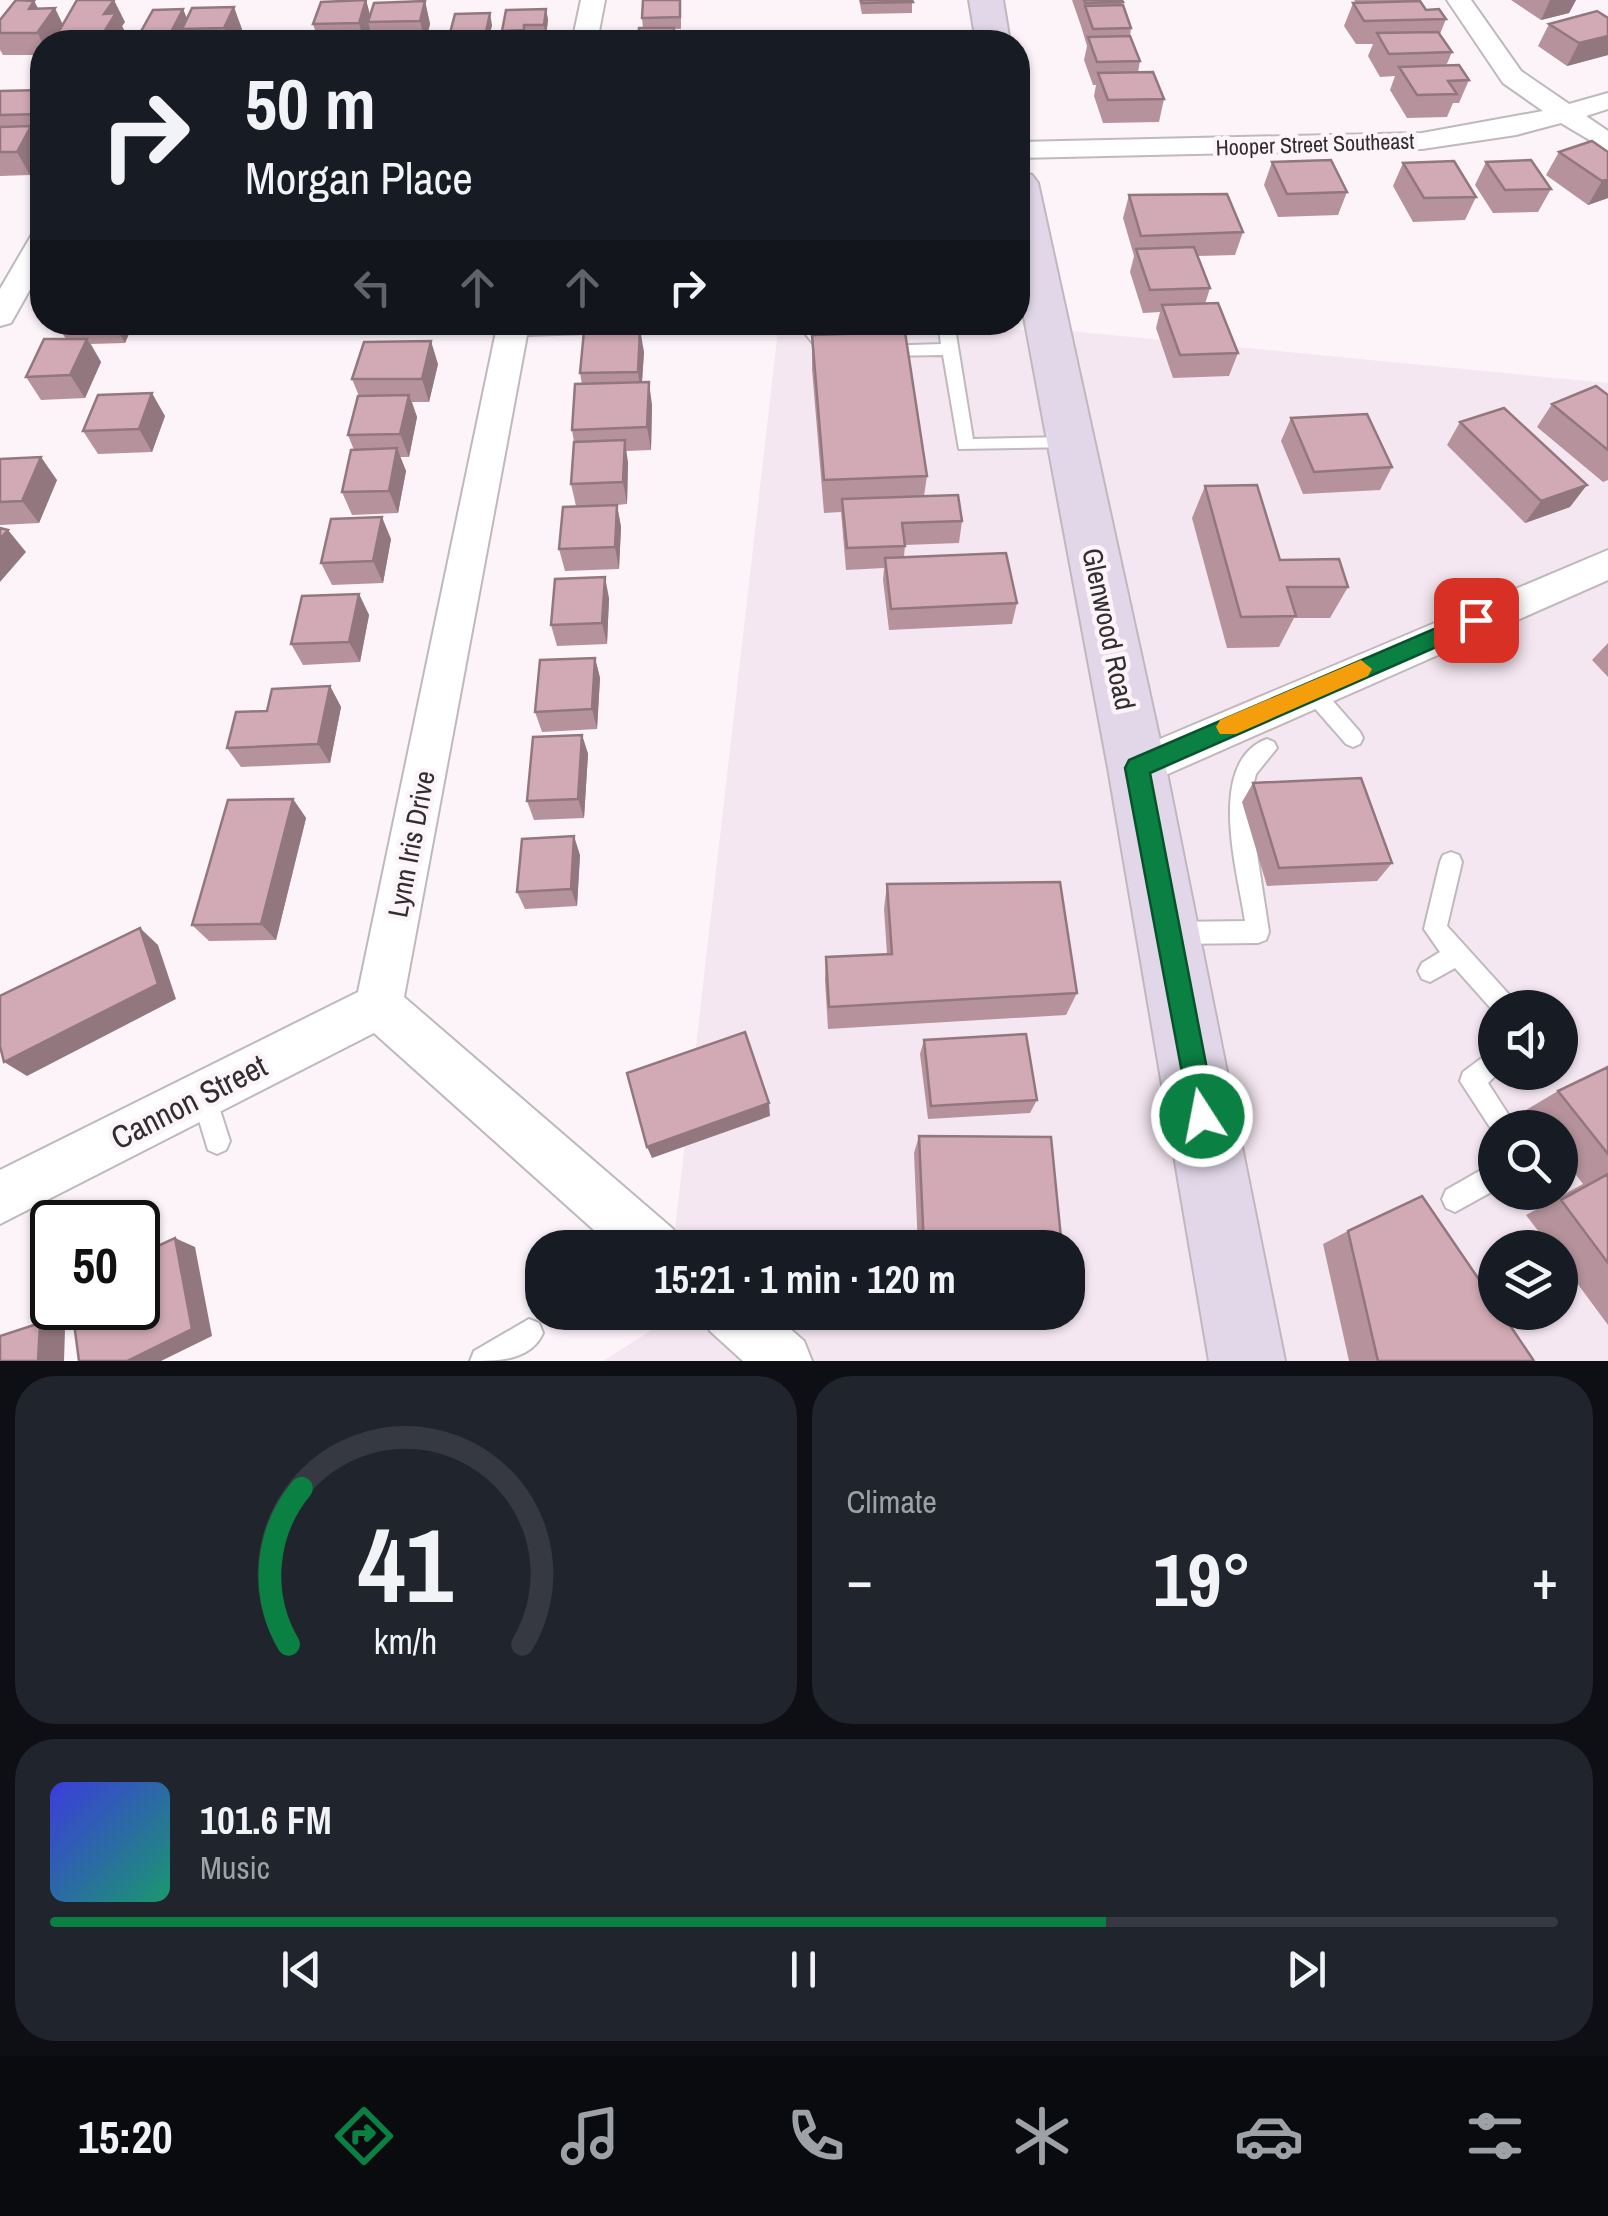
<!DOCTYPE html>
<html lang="en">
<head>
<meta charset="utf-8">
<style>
  body { margin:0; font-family:"Archivo Narrow",sans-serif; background:#20242c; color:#f1f3f6; height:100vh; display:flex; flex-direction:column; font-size:38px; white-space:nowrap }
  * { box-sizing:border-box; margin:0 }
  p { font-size:32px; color:#9ea1a6 }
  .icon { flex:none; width:55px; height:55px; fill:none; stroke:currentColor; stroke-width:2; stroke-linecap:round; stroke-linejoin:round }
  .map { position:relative; height:1361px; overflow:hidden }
  .panel { display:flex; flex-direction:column; gap:15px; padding:15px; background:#0d0f14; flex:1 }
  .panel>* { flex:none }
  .guide { position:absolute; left:30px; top:30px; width:1000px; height:305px; border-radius:40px; box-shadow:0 2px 8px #0004; background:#171b24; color:#f1f3f6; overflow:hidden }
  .fabs { position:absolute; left:1478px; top:990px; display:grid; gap:20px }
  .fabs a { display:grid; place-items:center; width:100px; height:100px; border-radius:50%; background:#171b24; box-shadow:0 2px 8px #0004; font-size:50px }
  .speed { position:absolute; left:30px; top:1200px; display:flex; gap:20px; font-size:50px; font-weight:700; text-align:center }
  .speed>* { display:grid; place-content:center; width:130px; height:130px; border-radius:50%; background:#171b24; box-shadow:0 2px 8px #0004; line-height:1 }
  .speed .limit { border:5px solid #111; border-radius:15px; background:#fff; color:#111 }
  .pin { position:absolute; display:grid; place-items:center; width:85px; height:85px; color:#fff; margin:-42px; border-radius:20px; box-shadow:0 5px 15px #0006 }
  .me { position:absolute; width:110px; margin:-55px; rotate:349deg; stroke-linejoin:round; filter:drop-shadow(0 0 8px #0008) }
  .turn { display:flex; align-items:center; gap:35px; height:210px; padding:0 50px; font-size:45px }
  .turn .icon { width:130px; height:130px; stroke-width:2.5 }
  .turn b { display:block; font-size:70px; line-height:85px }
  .lanes { display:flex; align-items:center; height:95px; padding:0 50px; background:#0003; justify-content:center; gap:50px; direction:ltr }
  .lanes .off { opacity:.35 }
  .big { font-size:75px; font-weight:700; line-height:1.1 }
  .panel .tile { flex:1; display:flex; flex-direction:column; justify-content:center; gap:15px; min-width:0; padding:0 35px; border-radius:40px; background:#20242c }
  .panel .dial { align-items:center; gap:0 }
  .dial svg { height:260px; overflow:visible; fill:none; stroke:#363941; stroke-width:7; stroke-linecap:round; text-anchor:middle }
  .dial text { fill:#f1f3f6; stroke:none }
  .song { display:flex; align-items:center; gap:30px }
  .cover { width:120px; height:120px; border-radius:15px; background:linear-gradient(135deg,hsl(240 70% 55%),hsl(160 70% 35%)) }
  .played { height:10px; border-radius:5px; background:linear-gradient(90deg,#0b8043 70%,#363941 70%) }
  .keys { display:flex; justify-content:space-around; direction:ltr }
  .heat { display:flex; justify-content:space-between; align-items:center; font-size:55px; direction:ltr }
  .panel .tiles { flex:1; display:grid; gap:15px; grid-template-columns:1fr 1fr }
  .tile:last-child { grid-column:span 2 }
  .trip { position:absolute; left:525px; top:1230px; width:560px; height:100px; border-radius:40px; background:#171b24; box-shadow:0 2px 8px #0004; font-weight:700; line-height:100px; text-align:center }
  .menu { display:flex; height:160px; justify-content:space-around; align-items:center; background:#090b0e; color:#9ea1a6 }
  .menu .icon { width:70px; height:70px }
  .menu .on { color:#0b8043 }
  .menu b { font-size:45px; color:#f1f3f6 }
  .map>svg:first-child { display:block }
  .built { fill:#f5e7f1; fill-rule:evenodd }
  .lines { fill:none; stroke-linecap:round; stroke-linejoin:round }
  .service-casing { stroke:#bfb8bd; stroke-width:4 }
  .minor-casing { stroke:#bfb8bd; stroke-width:4 }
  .secondary-casing { stroke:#bfb8bd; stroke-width:4 }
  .service { fill:#fff; fill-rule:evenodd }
  .minor { fill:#fff; fill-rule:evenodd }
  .secondary { fill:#e1d7e8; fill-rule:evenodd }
  .wall { fill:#b5929c }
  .shaded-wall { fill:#93777f }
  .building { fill:#d2aab5; stroke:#93777f; stroke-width:2.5 }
  .route { fill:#0b8043; stroke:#07532c; stroke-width:2.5 }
  .slow { fill:#f59e0b }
  .labels { text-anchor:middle; stroke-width:9; stroke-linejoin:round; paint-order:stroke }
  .far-street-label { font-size:22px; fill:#312e30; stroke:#fcf4f9 }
  .street-label { font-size:28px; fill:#312e30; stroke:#fcf4f9 }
  .near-street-label { font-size:32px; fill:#312e30; stroke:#fcf4f9 }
</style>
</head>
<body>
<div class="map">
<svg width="1608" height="1361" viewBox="0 0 1608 1361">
  <rect width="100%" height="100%" fill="#fcf4f9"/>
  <path class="built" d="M778,330H1059L1608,383V1361H603L664,1322L666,1313L1068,1312V1248L673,1247ZM1495,1008H1560V1072H1495ZM1495,1128H1560V1192H1495ZM1495,1248H1560V1312H1495Z"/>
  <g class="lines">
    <defs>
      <path id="service" d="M796,322H813L834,347L839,348V356H823Z
        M938,322H954L973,439L1070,437L1076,439L1079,443L1076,447L959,449L943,355L882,356L874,351L882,346L941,344Z
        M1311,682L1318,684L1360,732L1363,738L1360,744L1353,747L1346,744L1304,696L1301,690L1304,684Z
        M1267,739L1274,742L1277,748L1256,774L1249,801L1269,932L1266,940L1258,943L1175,944L1167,941L1164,933L1167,925L1175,922L1245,921C1238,873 1205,762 1267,739Z
        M1451,852L1459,855L1462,862L1447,926L1514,1000L1518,1008H1495V1013L1455,968L1430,982L1422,979L1418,971L1422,963L1440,952L1424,929L1440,862L1443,855Z
        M1495,1048V1072H1499L1488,1083L1517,1128H1495V1135L1460,1081L1463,1072Z
        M203,1082L212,1085L230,1141L226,1150L217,1154L208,1150L191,1094L194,1085Z
        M1495,1162V1190L1455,1212L1446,1208L1442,1199L1446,1190Z
        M529,1319L539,1323L543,1333C531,1361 497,1361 470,1361L474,1351Z"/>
      <path id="minor" d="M581,0H605L597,42H572Z
        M1447,0H1471L1521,71L1569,104L1608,93V109L1586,116L1608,131V151L1561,123L1516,135L1422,149L1018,158V142L1422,133L1543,111L1503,83Z
        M42,233V268L11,323L0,326V289L31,236Z
        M498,322H631L626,329L615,332L527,335L404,997L673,1229L680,1248H614L374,1033L0,1224V1170L358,992Z
        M1608,550V580L1152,781L1137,786L1122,781L1116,768L1122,755Z
        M702,1312H771L804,1341L812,1361H743L710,1331Z"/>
      <path id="secondary" d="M969,0H1003L1010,42H976Z
        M1018,171L1032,175L1038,183L1166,768L1285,1361H1209L1108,768L1018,285Z"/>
    </defs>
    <use href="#service" class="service-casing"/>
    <use href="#minor" class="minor-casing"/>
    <use href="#secondary" class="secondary-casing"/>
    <use href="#service" class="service"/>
    <use href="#minor" class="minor"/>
    <use href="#secondary" class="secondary"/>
  </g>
  <path class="wall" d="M366,0L370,16L425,1L430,24L426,42H374L370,29L366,42H319L313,24Z
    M859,0H912V13L862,14Z
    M1072,0H1122V5L1131,28L1130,36L1140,61L1138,72L1164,99L1159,122L1103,123L1094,96L1096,85H1093L1084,60L1087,46L1081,26Z
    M1354,0H1409L1408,2L1446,19L1440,34L1452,52L1446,66L1469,80L1459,103H1453L1447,117L1407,118L1390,90L1395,76L1380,77L1368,56L1373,44H1356L1344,26L1353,3H1356Z
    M1511,0H1576L1569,13L1541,20Z
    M34,1L38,8L63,24L125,22L122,26L127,36L122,42H63L61,38L42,42V55H3L0,50V20Z
    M681,8V29H674L675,42H638L643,28L642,18Z
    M183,9L187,19L242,29L237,42H188L183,31L176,42H143L139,35Z
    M546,9L548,20L546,36L526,37V42H505L502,31Z
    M1608,18V55L1567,66L1538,46L1549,24Z
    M492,25L488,42H452L450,33Z
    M42,90V137L37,138L42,147V152L30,175L0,176V91Z
    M1559,152H1608V198L1588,205L1546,175Z
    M1272,162L1347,192L1338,215L1278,217L1264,185Z
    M1486,162L1551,189L1538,212L1493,213L1475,185Z
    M1403,163L1476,197L1465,220L1413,222L1393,186Z
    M1129,195L1243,232L1235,255L1198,256L1210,288L1205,304L1238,353L1229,376L1173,378L1156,328L1160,312L1143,313L1130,272L1134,256L1123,218Z
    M55,322H134L125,343L91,344L101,362L85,398L41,400L26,377L66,339Z
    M399,322H447L445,333L403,335Z
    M812,335L927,476L924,496L962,521L959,543L905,545L904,557L1017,603L1012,624L889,630L883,580L884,568L846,570L841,512L824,513L812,369Z
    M644,352L642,382L652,405L651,450L626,451L628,463L627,504L617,505L621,527L619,569L565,571L559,549L576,506L571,484L574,442L572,430L582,384L580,373Z
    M438,364L429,402H412L417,417L409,457H400L406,471L398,513L352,515L342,492L354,450L348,435L359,396L352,379Z
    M1608,395V480L1603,482L1537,427L1552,404Z
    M165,416L152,452L98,454L83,431Z
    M1291,418L1392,467L1380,490L1303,494L1281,441Z
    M1460,422L1570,507L1525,523L1447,445Z
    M0,459L57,480L39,523L0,525Z
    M1205,486L1280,560L1348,587L1330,618H1294L1279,647L1227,648L1192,518Z
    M391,539L383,583L332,585L321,563Z
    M359,594L369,615L360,662L303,665L291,644Z
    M609,598L607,644L557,646L551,625Z
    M1608,643V677L1592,660Z
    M595,658L600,678L597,729L542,732L535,712Z
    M330,686L341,707L330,763L241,767L227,748L267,711Z
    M582,735L588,754L584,818L534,820L527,801Z
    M1253,783L1392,863L1377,881L1267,886L1242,802Z
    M293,799L306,818L276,940L209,941L192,925Z
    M580,855L577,906L525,909L517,892Z
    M887,884L1077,993L1066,1015L828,1029L825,980L826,957L887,954L884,909Z
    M924,1040L1037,1100L1030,1113L928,1119L920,1054Z
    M1608,1067V1325L1560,1260V1248H1551L1526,1215L1583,1184L1560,1154V1128H1540L1526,1110L1558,1091Z
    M919,1136L1062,1248H918L914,1153Z
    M1348,1231L1534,1361H1349L1323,1244Z
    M920,1312H1068L1070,1316L1057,1326L921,1325Z"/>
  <path class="shaded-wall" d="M114,0L125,22L122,26L127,36L122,42H109L104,32V14Z
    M366,0L372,22H368L370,29L366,42H364L359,23Z
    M1550,0H1576L1569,13L1541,20Z
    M34,1L45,22L55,8L66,31L58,33L61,38L58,42L42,43L29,9Z
    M425,1L430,24L425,42L420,21Z
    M234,7L242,29L237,42H230L224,28Z
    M183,9L188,21L176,42H173L170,34Z
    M546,9L548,20L546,36L544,25Z
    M490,13L492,25L488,42L486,32Z
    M1608,36V55L1567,66L1579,43Z
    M31,126L42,147V152L30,175L17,152Z
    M1608,179V198L1588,205L1602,181Z
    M113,322H134L125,343Z
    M640,329L644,352L641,395L638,372Z
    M87,339L101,362L85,398L70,375Z
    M431,341L438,364L429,402L422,379Z
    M649,382L652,405L651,450L647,427Z
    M152,393L165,416L152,452L139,429Z
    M409,395L417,417L409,457L400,434Z
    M625,440L628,463L627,504L623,482Z
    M397,448L406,471L398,513L389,491Z
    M41,457L57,480L39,523L22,501Z
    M1587,485L1570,507L1525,523L1541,501Z
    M617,505L621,527L619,569L615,547Z
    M382,517L391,539L383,583L373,561Z
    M8,530L26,552L0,582V539Z
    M605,577L609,598L607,644L602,623Z
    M359,594L369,615L360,662L349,642Z
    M595,658L600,678L597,729L592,709Z
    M330,686L341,707L330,763L318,744Z
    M582,735L588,754L584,818L578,799Z
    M293,799L306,818L276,940L261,924Z
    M574,836L580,855L577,906L571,889Z
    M140,928L158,945L176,999L27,1076L4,1062Z
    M769,1103L770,1116L652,1158L647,1147Z
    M175,1238L195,1247L212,1336L161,1361H127Z
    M40,1323L65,1330L64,1361H38Z"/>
  <path class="building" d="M16,0L34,1L29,9L55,8L37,33H0V20Z
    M77,0H114L104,14L116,13L104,32L58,33Z
    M366,0L359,23L313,24L321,2Z
    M643,0H680V17L642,18Z
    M861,0H912L913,2L862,3Z
    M1084,0H1122L1123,2L1085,3Z
    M425,1L420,21L368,22L374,3Z
    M1420,1L1426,10L1439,9L1446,19L1364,21L1353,3Z
    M1123,5L1131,28L1093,29L1085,6Z
    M234,7L224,28L182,29L192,8Z
    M183,9L170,34L139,35L153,10Z
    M546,9L544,25H524V30L502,31L506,10Z
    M1597,11L1608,18V36L1579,43L1549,24Z
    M490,13L486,32L450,33L455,14Z
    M639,28H674V42H638Z
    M1438,32L1452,52L1389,54L1377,33Z
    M1130,36L1140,61L1097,62L1088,37Z
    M1459,65L1469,80L1448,81L1457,94L1417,95L1399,67Z
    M1153,72L1164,99L1108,100L1098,73Z
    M42,90V114L0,115V91Z
    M31,126L17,152H0V127Z
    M1592,141L1608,152V179L1602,181L1559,152Z
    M1331,160L1347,192L1287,194L1272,162Z
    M1531,160L1551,189L1505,190L1486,162Z
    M1454,161L1476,197L1424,198L1403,163Z
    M1227,194L1243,232L1141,236L1129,195Z
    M1194,247L1210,288L1150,290L1136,249Z
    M1218,303L1238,353L1180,355L1162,305Z
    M640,329L638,372L580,373L584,331Z
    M905,332L927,476L824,480L812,335Z
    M44,339H87L70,375L26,377Z
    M431,341L422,379H352L364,342Z
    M649,382L647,427L572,430L575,384Z
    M1596,386L1608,395V450L1552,404Z
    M152,393L139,429L83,431L98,395Z
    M409,395L400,434L348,435L358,396Z
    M1504,408L1587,485L1541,501L1460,422Z
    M1367,414L1392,467L1314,472L1291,418Z
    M625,440L623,482L571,484L574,442Z
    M397,448L389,491L342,492L351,450Z
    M41,457L22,501L0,502V459Z
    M1257,485L1280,560L1339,559L1348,587H1287L1296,616L1241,617L1205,486Z
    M958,495L962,521L902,523L905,546L847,548L842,499Z
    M617,505L615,547L559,549L563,507Z
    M382,517L373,561L321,563L331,519Z
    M0,528L8,530L0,539Z
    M1006,553L1017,603L891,609L885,558Z
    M605,577L602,623L551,625L555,579Z
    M359,594L349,642L291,644L302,596Z
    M595,658L592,709L535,712L540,660Z
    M330,686L318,744L227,748L236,712L267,711L272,689Z
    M582,735L578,799L527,801L533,737Z
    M1361,778L1392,863L1279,868L1253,783Z
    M293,799L261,924L192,925L228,800Z
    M574,836L571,889L517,892L522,839Z
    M1060,882L1077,993L829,1007L826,957L892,954L887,884Z
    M140,928L158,984L4,1062L0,1046V996Z
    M745,1032L769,1103L647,1147L627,1073Z
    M1026,1034L1037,1100L931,1106L924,1040Z
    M1608,1067V1154L1558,1091Z
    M919,1136L1051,1137L1062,1248H924Z
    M1608,1174V1263L1561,1200Z
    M1422,1196L1495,1303V1312H1501L1534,1361H1378L1348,1231Z
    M175,1238L192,1329L127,1361H79L72,1308H138V1255Z
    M1068,1296L1070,1316L926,1315V1312H1068Z
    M40,1323L38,1361H0V1336Z"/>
  <path class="route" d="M1476,611L1487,620L1484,626L1150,773L1216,1116L1212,1126L1202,1130L1192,1126L1125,768L1129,760Z"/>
  <path class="slow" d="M1361,660L1372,669L1368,676L1236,734H1220L1216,727L1220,720Z"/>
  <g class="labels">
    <g class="far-street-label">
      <text transform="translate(1315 144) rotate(-2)" y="8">Hooper Street Southeast</text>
    </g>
    <g class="street-label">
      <text transform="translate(1109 629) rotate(78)" y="10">Glenwood Road</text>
      <text transform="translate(411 844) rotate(-79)" y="10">Lynn Iris Drive</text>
    </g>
    <g class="near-street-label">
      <text transform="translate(189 1102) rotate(-27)" y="11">Cannon Street</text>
    </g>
  </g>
</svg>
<div class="fabs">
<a><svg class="icon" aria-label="sound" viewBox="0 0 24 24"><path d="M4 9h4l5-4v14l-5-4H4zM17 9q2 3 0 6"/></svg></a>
<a><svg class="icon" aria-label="search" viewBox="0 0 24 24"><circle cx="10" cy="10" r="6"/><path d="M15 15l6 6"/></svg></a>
<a><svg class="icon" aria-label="layers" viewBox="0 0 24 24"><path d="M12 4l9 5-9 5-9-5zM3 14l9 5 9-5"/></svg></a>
</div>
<div class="speed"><div class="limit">50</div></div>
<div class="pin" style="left:1476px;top:620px;background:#d93025"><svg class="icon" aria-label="arrive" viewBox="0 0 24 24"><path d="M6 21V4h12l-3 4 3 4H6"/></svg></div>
<svg class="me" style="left:1202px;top:1116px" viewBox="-20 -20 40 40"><circle r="17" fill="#0b8043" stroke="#fff" stroke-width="3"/><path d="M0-11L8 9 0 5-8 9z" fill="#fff"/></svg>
<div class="trip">15:21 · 1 min · 120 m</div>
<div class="guide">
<div class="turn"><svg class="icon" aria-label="right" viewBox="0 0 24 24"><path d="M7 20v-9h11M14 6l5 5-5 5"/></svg><div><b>50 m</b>Morgan Place</div></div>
<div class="lanes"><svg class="icon off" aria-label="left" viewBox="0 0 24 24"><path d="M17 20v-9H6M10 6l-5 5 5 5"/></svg><svg class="icon off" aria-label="ahead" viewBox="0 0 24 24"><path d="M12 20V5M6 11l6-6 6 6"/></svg><svg class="icon off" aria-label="ahead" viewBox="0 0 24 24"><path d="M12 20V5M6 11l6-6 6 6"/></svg><svg class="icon" aria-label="right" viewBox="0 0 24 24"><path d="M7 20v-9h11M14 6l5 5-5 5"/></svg></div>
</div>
</div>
<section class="panel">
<div class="tiles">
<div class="tile dial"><svg viewBox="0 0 100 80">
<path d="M14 69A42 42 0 1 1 86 69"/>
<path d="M14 69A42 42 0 0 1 18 21" stroke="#0b8043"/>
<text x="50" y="56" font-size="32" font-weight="700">41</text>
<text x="50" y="72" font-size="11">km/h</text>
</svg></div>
<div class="tile"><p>Climate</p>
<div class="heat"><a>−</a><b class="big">19°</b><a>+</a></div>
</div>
<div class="tile">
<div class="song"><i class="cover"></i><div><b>101.6 FM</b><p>Music</p></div></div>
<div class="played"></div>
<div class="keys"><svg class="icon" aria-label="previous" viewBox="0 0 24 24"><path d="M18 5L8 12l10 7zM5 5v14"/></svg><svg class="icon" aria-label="pause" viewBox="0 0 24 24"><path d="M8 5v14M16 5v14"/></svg><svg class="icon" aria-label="next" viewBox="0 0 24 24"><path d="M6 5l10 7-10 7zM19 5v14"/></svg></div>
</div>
</div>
</section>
<nav class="menu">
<b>15:20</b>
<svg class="icon on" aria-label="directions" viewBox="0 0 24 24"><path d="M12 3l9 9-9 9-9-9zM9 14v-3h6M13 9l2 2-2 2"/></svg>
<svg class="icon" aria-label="music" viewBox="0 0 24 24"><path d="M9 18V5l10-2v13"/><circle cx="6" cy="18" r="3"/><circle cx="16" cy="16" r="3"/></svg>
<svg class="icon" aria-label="phone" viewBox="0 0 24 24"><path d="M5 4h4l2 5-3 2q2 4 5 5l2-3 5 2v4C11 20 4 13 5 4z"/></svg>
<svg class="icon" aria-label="climate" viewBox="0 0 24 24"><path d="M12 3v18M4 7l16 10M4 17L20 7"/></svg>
<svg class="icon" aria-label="car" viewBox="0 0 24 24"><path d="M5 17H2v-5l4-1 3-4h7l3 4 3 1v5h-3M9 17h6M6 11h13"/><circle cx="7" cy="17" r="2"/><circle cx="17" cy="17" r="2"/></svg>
<svg class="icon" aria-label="filters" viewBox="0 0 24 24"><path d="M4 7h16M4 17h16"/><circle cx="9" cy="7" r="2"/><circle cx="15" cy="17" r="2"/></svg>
</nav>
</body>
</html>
